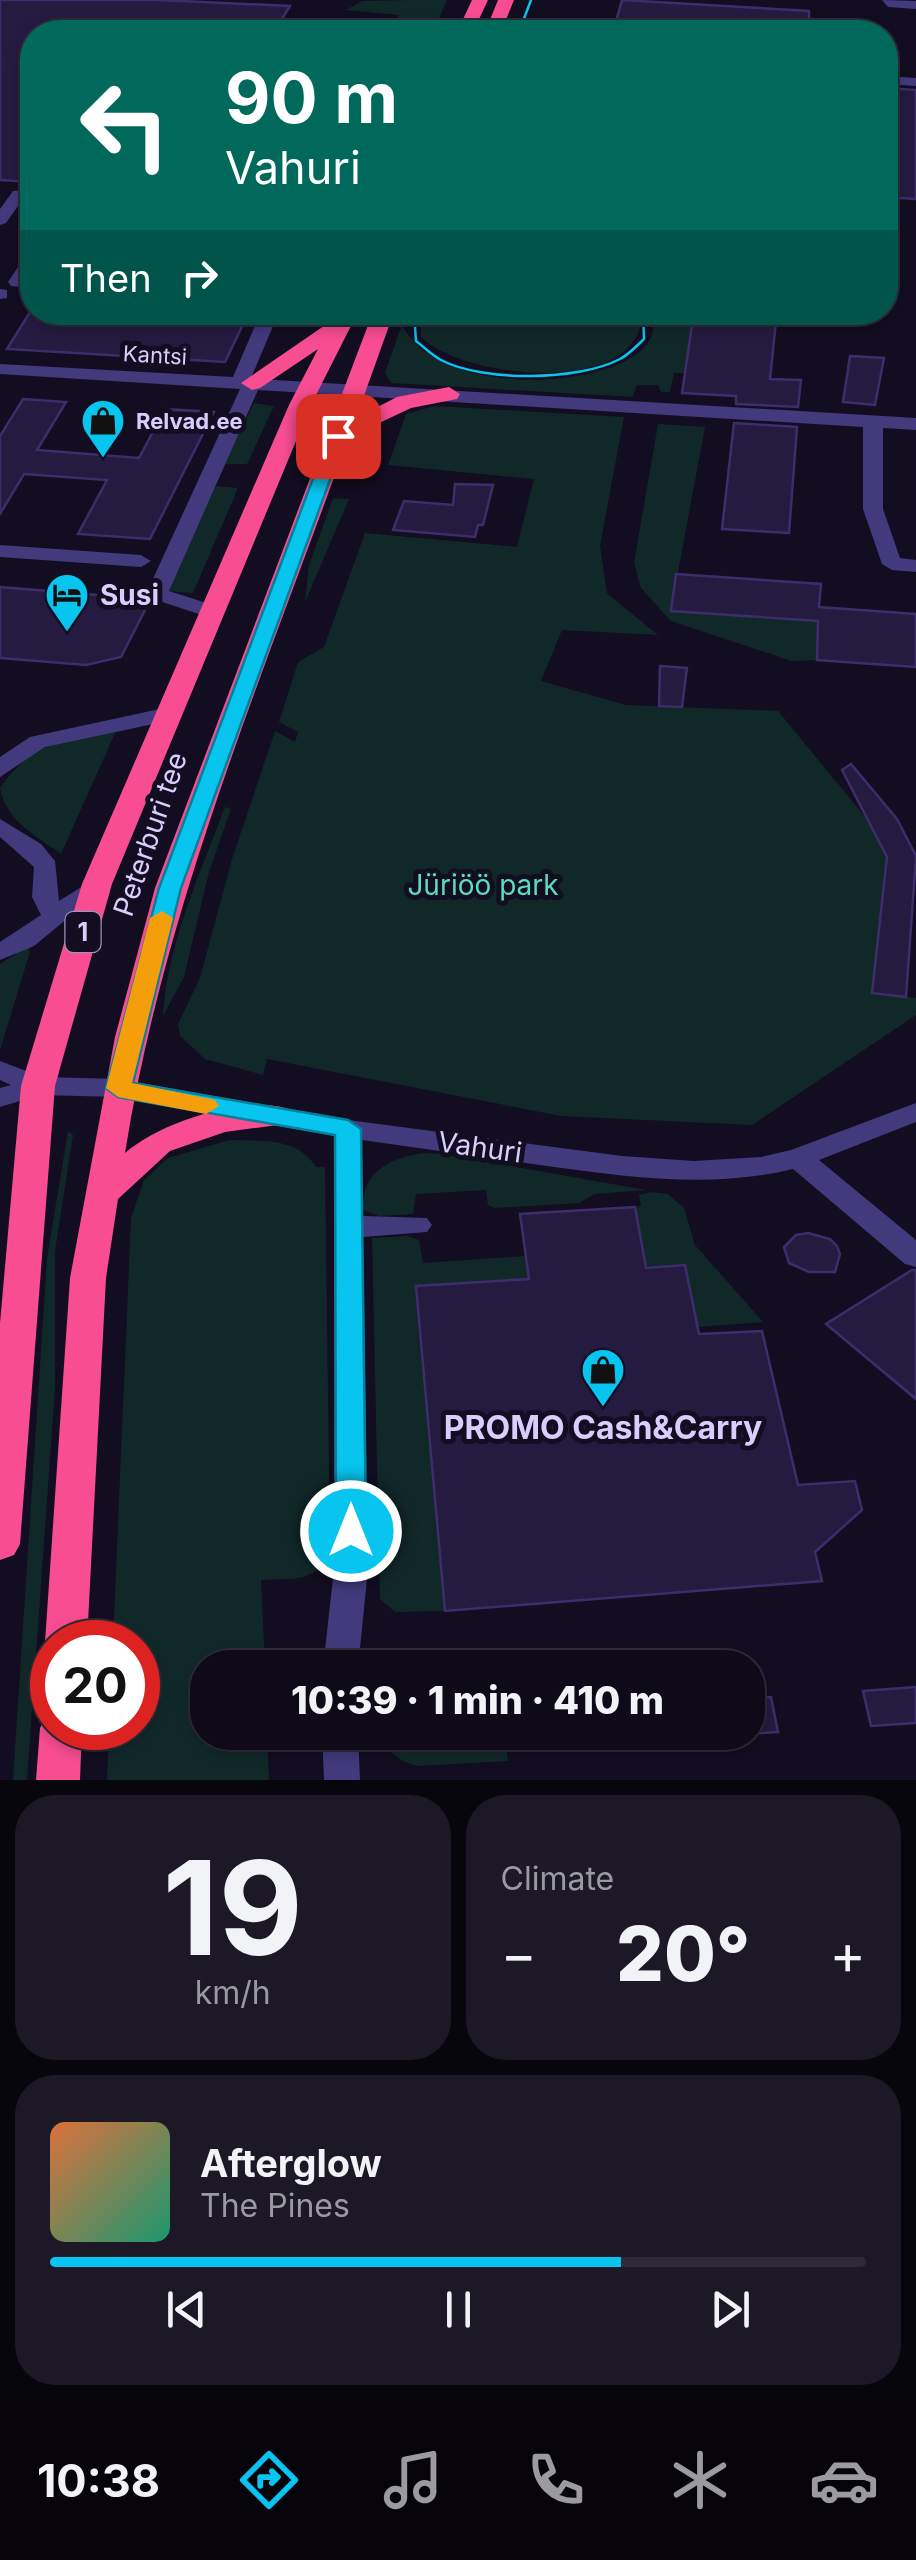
<!DOCTYPE html>
<html lang="en">
<head>
<meta charset="utf-8">
<style>
  body { margin:0; font-family:Inter,sans-serif; background:#1c1825; color:#f1f3f6; height:100vh; display:flex; flex-direction:column; font-size:38px; white-space:nowrap }
  * { box-sizing:border-box; margin:0 }
  p { font-size:32px; color:#9b9aa2 }
  .icon { flex:none; width:55px; height:55px; fill:none; stroke:currentColor; stroke-width:2; stroke-linecap:round; stroke-linejoin:round }
  .map { position:relative; height:1780px; overflow:hidden }
  .drawer { display:flex; flex-direction:column; gap:15px; padding:15px; background:#08060d; flex:1 }
  .drawer>* { flex:none }
  .banner { position:absolute; left:20px; top:20px; width:878px; height:305px; border-radius:40px; box-shadow:0 5px 15px #0003,0 0 0 2px #2e2b37; background:#00695c; color:#fff; overflow:hidden }
  .speed { position:absolute; left:30px; top:1620px; display:flex; gap:20px; font-size:50px; font-weight:700; text-align:center }
  .speed>* { display:grid; place-content:center; width:130px; height:130px; border-radius:50%; background:#0e0a18; box-shadow:0 5px 15px #0003,0 0 0 2px #2e2b37; line-height:1 }
  .speed .limit { border:15px solid #d22; background:#fff; color:#111 }
  .pin { position:absolute; display:grid; place-items:center; width:85px; height:85px; color:#fff; margin:-42px; border-radius:20px; box-shadow:0 5px 15px #0006 }
  .me { position:absolute; width:110px; margin:-55px; rotate:0deg; stroke-linejoin:round; filter:drop-shadow(0 0 8px #0008) }
  .turn { display:flex; align-items:center; gap:35px; height:210px; padding:0 40px; font-size:45px }
  .turn .icon { width:130px; height:130px; stroke-width:2.5 }
  .turn b { display:block; font-size:70px; line-height:85px }
  .then { display:flex; align-items:center; height:95px; padding:0 40px; background:#0003; gap:20px; font-size:38px }
  .big { font-size:75px; font-weight:800; line-height:1.1 }
  .drawer .widget { flex:1; display:flex; flex-direction:column; justify-content:center; gap:15px; min-width:0; padding:0 35px; border-radius:40px; background:#1c1825 }
  .drawer .dial { align-items:center; gap:0 }
  .dial b { font-size:130px; line-height:1 }
  .song { display:flex; align-items:center; gap:30px }
  .cover { width:120px; height:120px; border-radius:15px; background:linear-gradient(135deg,hsl(20 70% 55%),hsl(160 70% 35%)) }
  .played { height:10px; border-radius:5px; background:linear-gradient(90deg,#08c5ef 70%,#2e2b37 70%) }
  .keys { display:flex; justify-content:space-around; direction:ltr }
  .heat { display:flex; justify-content:space-between; align-items:center; font-size:55px; direction:ltr }
  .drawer .tiles { flex:1; display:grid; gap:15px; grid-template-columns:1fr 1fr }
  .widget:last-child { grid-column:span 2 }
  .trip { position:absolute; left:190px; top:1650px; width:575px; height:100px; border-radius:40px; background:#0e0a18; box-shadow:0 5px 15px #0003,0 0 0 2px #2e2b37; font-weight:800; line-height:100px; text-align:center }
  .tab-bar { display:flex; height:160px; justify-content:space-around; align-items:center; background:#06040a; color:#9b9aa2 }
  .tab-bar .icon { width:70px; height:70px }
  .tab-bar .current { color:#08c5ef }
  .tab-bar b { font-size:45px; color:#f1f3f6 }
  .map>svg:first-child { display:block }
  .green { fill:#112829 }
  .building { fill:#251a40; stroke:#3e2d6b; stroke-width:2.5 }
  .lines { fill:none; stroke-linecap:round; stroke-linejoin:round }
  .minor { fill:#423a7d; fill-rule:evenodd }
  .highway { fill:#f94d92; fill-rule:evenodd }
  .tram { stroke:#08c5ef; stroke-width:2.5 }
  .route { fill:#08c5ef; stroke:#05809b; stroke-width:2.5 }
  .slow { fill:#f59e0b }
  .labels { text-anchor:middle; stroke-width:10; stroke-linejoin:round; paint-order:stroke }
  .far-street-label { font-size:22px; fill:#d7cefd; stroke:#120d20 }
  .far-poi-label { font-size:22px; font-weight:bold; fill:#d7cefd; stroke:#120d20; text-anchor:start }
  .shield { fill:#120d20; stroke:#9c94bb; stroke-width:2.5 }
  .shield-label { font-size:25px; font-weight:bold; fill:#d7cefd }
  .poi-label { font-size:28px; font-weight:bold; fill:#d7cefd; stroke:#120d20; text-anchor:start }
  .street-label { font-size:28px; fill:#d7cefd; stroke:#120d20 }
  .park-label { font-size:28px; fill:#5ddac5; stroke:#120d20 }
  .near-poi-label { font-size:32px; font-weight:bold; fill:#d7cefd; stroke:#120d20 }
</style>
</head>
<body>
<div class="map">
<svg width="916" height="1780" viewBox="0 0 916 1780">
  <rect width="100%" height="100%" fill="#120d20"/>
  <path class="green" d="M412,0H447L433,32H391L399,15L346,10L362,1Z
    M420,312L634,313L641,323C628,396 462,378 421,337Z
    M650,313H694L685,373H674L670,392H661L658,385H637L632,397L391,383L385,373L402,324C442,413 684,385 650,313Z
    M254,403L274,406L247,464H223Z
    M434,406L624,417L600,546L607,593L658,635L562,630L541,681L626,705L778,711L867,819L887,857L872,992L916,998V1015L752,1125L561,1116L267,1059L263,1075L205,1059L180,1036L178,1024L200,978L232,859L271,743L275,731L295,742L298,732L279,722L298,662L324,647L365,533L517,547L534,479L388,465L406,414Z
    M658,424L705,427L671,610L818,621L817,660L792,661L671,621L641,588L634,563Z
    M216,486L238,488L193,593L166,591Z
    M333,498L349,499L305,602L309,565Z
    M116,731L61,854C34,834 7,822 0,788C32,741 64,741 116,731Z
    M225,807L231,809L209,872L184,977L163,1016C167,944 200,874 225,807Z
    M28,946L30,952L0,1050V964Z
    M68,1131L73,1135L55,1251V1389L27,1780H13L47,1258Z
    M229,1140C260,1141 298,1137 316,1167H325L330,1551C318,1584 291,1578 261,1580L265,1667L208,1668V1732L267,1733L269,1780H107L109,1728H138V1642H113L131,1218L144,1180L168,1158Z
    M423,1153L444,1154L646,1190L595,1194L579,1203L495,1208L488,1205L486,1190L416,1194L413,1214L379,1216L363,1210C362,1172 387,1159 423,1153Z
    M651,1192L668,1194L684,1208L695,1245L763,1322L698,1327L685,1266L646,1268L635,1207L641,1206L639,1195Z
    M407,1236L419,1240L423,1263L526,1256L530,1279L416,1286L445,1611L395,1612L380,1599L372,1238Z
    M384,1733H504L508,1761L419,1766C399,1762 387,1753 384,1733Z"/>
  <path class="building" d="M0,0H159L290,6L274,32H32V182L0,180Z
    M622,0L809,11V32H613Z
    M885,88L916,90V199L885,197Z
    M30,312H249L225,362L7,349Z
    M694,312H777L770,379L801,380L798,407L736,404V396L682,393Z
    M850,356L884,358L875,405L843,402Z
    M23,399L66,402L37,450L139,458L165,409L214,412L150,539L78,534L107,480L24,474L0,514V436Z
    M734,423L797,427L789,533L722,529Z
    M455,484L493,485L483,525H478L475,537L393,530L404,501L453,505Z
    M676,574L821,584L819,607L916,614V667L817,660L818,621L671,611Z
    M0,587L134,598L146,608L121,657L86,665L0,658Z
    M660,666L687,668L682,707L659,706Z
    M851,764L897,819L916,856L906,997L872,993L887,857L842,770Z
    M635,1207L646,1268L685,1265L699,1334L762,1331L798,1485L855,1481L862,1510L815,1552L822,1581L445,1611L416,1286L529,1279L520,1214Z
    M808,1233L830,1239L837,1246L840,1254L835,1272H809L789,1263L784,1247L796,1235Z
    M912,1270H916V1399L826,1324Z
    M916,1687V1723L871,1726L863,1691Z
    M771,1697L778,1732L748,1734V1698Z"/>
  <g class="lines">
    <path class="minor" d="M882,0L916,1V9L888,7Z
      M885,76L916,78V86L885,84Z
      M32,190V200L23,199L6,223L0,225V209L13,191Z
      M32,254V271L28,278H32V288L11,286L8,282L26,255Z
      M0,289L7,290V298L0,299Z
      M261,312H279L251,378L258,379L916,418V430L883,428V509L900,558L916,560V572L892,570L882,564L863,509V427L258,390L169,591L219,607L222,612L211,618L150,598L146,594L240,389L0,374V364L233,377Z
      M0,545L141,555L151,561L141,567L0,557Z
      M169,707L177,709L180,714L177,719L45,747L0,777V757L30,737Z
      M0,819L41,844L55,861L59,901L97,877L109,884L34,946L0,960V942L41,915L32,897L34,867L0,837Z
      M0,1061L42,1077L119,1079L348,1120L622,1156L694,1161L761,1157L791,1150L916,1103V1122L819,1160L916,1240V1267L905,1264L793,1169C711,1189 629,1177 547,1166C485,1157 424,1149 362,1140L363,1216L427,1218L432,1225L427,1232L363,1237L368,1569L358,1668H323L334,1569V1136L119,1097L39,1095L0,1107V1088L11,1085L0,1080Z
      M322,1732H358L360,1780H324Z"/>
    <path class="highway" d="M472,0H488L473,32H457Z
      M498,0H514L501,32H485Z
      M337,312H358L311,405L112,884L55,1086L20,1544L14,1555L0,1560V1323L21,1086L82,884L289,405L318,349L260,388L252,390L241,383L334,319Z
      M373,312H394L356,418L397,397L449,387L460,394L457,399L411,408L375,425L353,460L340,461C258,688 163,913 125,1153C159,1123 240,1096 285,1108L290,1116L285,1124L225,1132L170,1151L118,1199L106,1278L87,1642H52V1655L45,1642L70,1278L115,1037L155,888Z
      M52,1713V1728H82L80,1780H36L40,1728L46,1715Z"/>
    <path class="tram" d="M519,32L531,0
      M414,312L416,341C424,347 432,355 441,360C483,382 578,381 620,359C628,355 637,346 644,339L643,312"/>
  </g>
  <path class="route" d="M338,430L346,436L181,888L133,1083L348,1120L361,1129L366,1531L361,1540L351,1543L340,1540L336,1531L335,1135L118,1097L106,1088L159,888L329,436Z"/>
  <path class="slow" d="M162,911L173,918L132,1083L215,1100L219,1106L206,1114L118,1097L106,1088L150,918Z"/>
  <defs>
    <symbol id="shop-pin" viewBox="-11 -11 22 30"><path d="M0 17L-7.5 6A9.5 9.5 0 1 1 7.5 6Z" fill="#08c5ef" stroke="#120d20"/><path d="M-5-2.5h2.3a2.7 3.5 0 0 1 5.4 0H5L5.5 6h-11ZM-1.5-2.5h3a1.5 2.3 0 0 0-3 0Z" fill="#111"/></symbol>
    <symbol id="hotel-pin" viewBox="-11 -11 22 30"><path d="M0 17L-7.5 6A9.5 9.5 0 1 1 7.5 6Z" fill="#08c5ef" stroke="#120d20"/><path d="M-6-4.5h1.5V1H6V5H4.5V3h-9V5H-6ZM-4 0a1.8 1.8 0 1 1 3.6 0ZM.5 0V-2.5h3Q6-2.5 6 0Z" fill="#111"/></symbol>
  </defs>
  <g fill-rule="evenodd">
    <use href="#shop-pin" x="78" y="396" width="50" height="68"/>
    <use href="#hotel-pin" x="42" y="570" width="50" height="68"/>
    <use href="#shop-pin" x="578" y="1345" width="50" height="68"/>
  </g>
  <g class="labels">
    <g class="far-street-label">
      <text transform="translate(155 355) rotate(3)" y="8">Kantsi</text>
    </g>
    <g class="far-poi-label">
      <text x="136" y="429">Relvad.ee</text>
    </g>
    <rect class="shield" x="65.5" y="912" width="35" height="40" rx="8"/>
    <g class="shield-label">
      <text x="83" y="941">1</text>
    </g>
    <g class="poi-label">
      <text x="100" y="605">Susi</text>
    </g>
    <g class="street-label">
      <text transform="translate(150 834) rotate(-71)" y="10">Peterburi tee</text>
      <text transform="translate(480 1147) rotate(8)" y="10">Vahuri</text>
    </g>
    <g class="park-label">
      <text x="483" y="895">Jüriöö park</text>
    </g>
    <g class="near-poi-label">
      <text x="603" y="1439">PROMO Cash&amp;Carry</text>
    </g>
  </g>
</svg>
<div class="speed"><div class="limit">20</div></div>
<div class="pin" style="left:338px;top:436px;background:#d93025"><svg class="icon" aria-label="arrive" viewBox="0 0 24 24"><path d="M6 21V4h12l-3 4 3 4H6"/></svg></div>
<svg class="me" style="left:351px;top:1531px" viewBox="-20 -20 40 40"><circle r="17" fill="#08c5ef" stroke="#fff" stroke-width="3"/><path d="M0-11L8 9 0 5-8 9z" fill="#fff"/></svg>
<div class="trip">10:39 · 1 min · 410 m</div>
<div class="banner">
<div class="turn"><svg class="icon" aria-label="left" viewBox="0 0 24 24"><path d="M17 20v-9H6M10 6l-5 5 5 5"/></svg><div><b>90 m</b>Vahuri</div></div>
<div class="then">Then<svg class="icon" aria-label="right" viewBox="0 0 24 24"><path d="M7 20v-9h11M14 6l5 5-5 5"/></svg></div>
</div>
</div>
<section class="drawer">
<div class="tiles">
<div class="widget dial"><b>19</b><p>km/h</p></div>
<div class="widget"><p>Climate</p>
<div class="heat"><a>−</a><b class="big">20°</b><a>+</a></div>
</div>
<div class="widget">
<div class="song"><i class="cover"></i><div><b>Afterglow</b><p>The Pines</p></div></div>
<div class="played"></div>
<div class="keys"><svg class="icon" aria-label="previous" viewBox="0 0 24 24"><path d="M18 5L8 12l10 7zM5 5v14"/></svg><svg class="icon" aria-label="pause" viewBox="0 0 24 24"><path d="M8 5v14M16 5v14"/></svg><svg class="icon" aria-label="next" viewBox="0 0 24 24"><path d="M6 5l10 7-10 7zM19 5v14"/></svg></div>
</div>
</div>
</section>
<nav class="tab-bar">
<b>10:38</b>
<svg class="icon current" aria-label="directions" viewBox="0 0 24 24"><path d="M12 3l9 9-9 9-9-9zM9 14v-3h6M13 9l2 2-2 2"/></svg>
<svg class="icon" aria-label="music" viewBox="0 0 24 24"><path d="M9 18V5l10-2v13"/><circle cx="6" cy="18" r="3"/><circle cx="16" cy="16" r="3"/></svg>
<svg class="icon" aria-label="phone" viewBox="0 0 24 24"><path d="M5 4h4l2 5-3 2q2 4 5 5l2-3 5 2v4C11 20 4 13 5 4z"/></svg>
<svg class="icon" aria-label="climate" viewBox="0 0 24 24"><path d="M12 3v18M4 7l16 10M4 17L20 7"/></svg>
<svg class="icon" aria-label="car" viewBox="0 0 24 24"><path d="M5 17H2v-5l4-1 3-4h7l3 4 3 1v5h-3M9 17h6M6 11h13"/><circle cx="7" cy="17" r="2"/><circle cx="17" cy="17" r="2"/></svg>
</nav>
</body>
</html>
